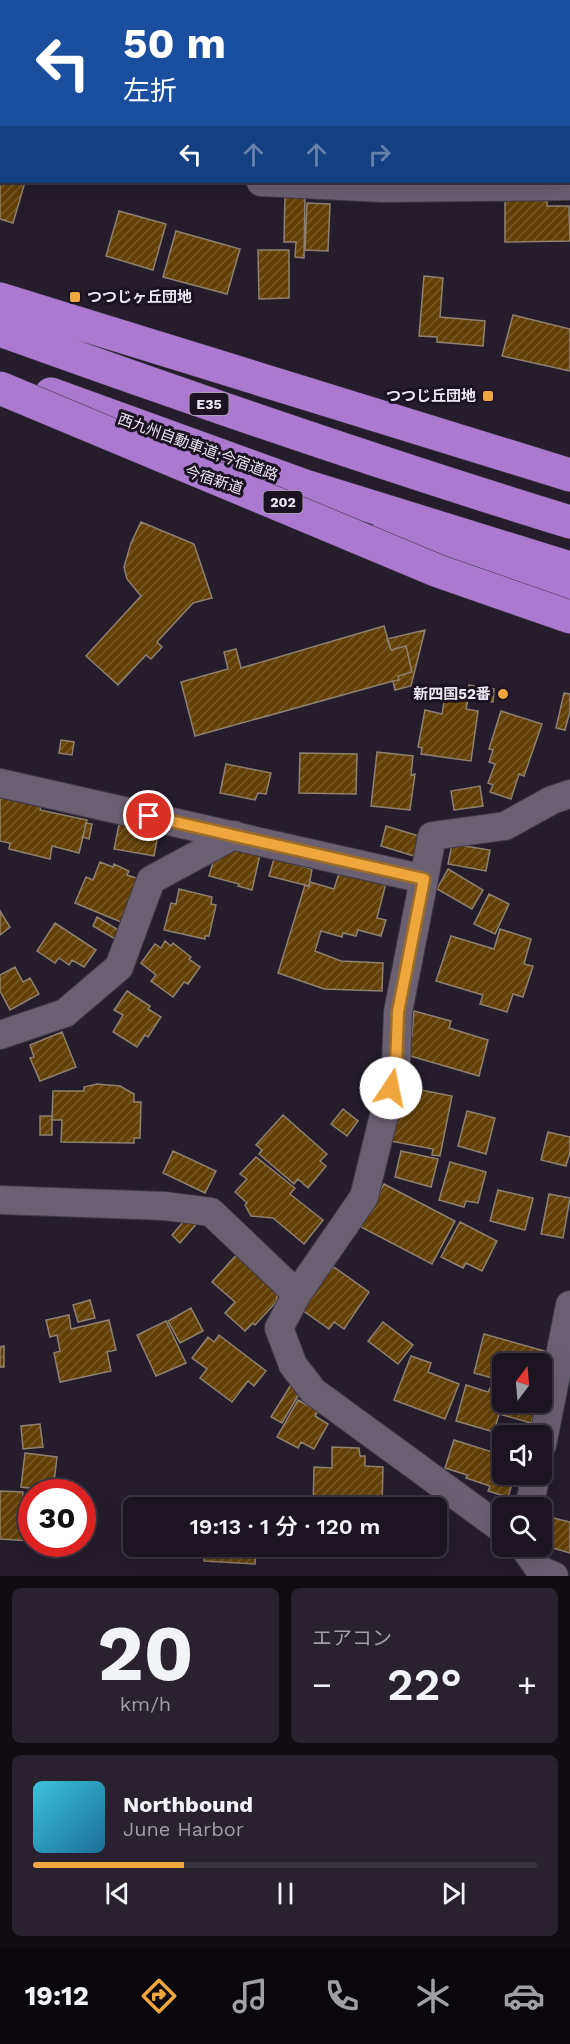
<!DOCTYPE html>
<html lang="ja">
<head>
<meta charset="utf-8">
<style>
  body { margin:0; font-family:"Work Sans","Noto Sans JP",sans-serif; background:#29222e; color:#f1f3f6; height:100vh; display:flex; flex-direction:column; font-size:22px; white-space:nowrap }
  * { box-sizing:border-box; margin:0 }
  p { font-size:20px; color:#a09fa5 }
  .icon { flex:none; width:33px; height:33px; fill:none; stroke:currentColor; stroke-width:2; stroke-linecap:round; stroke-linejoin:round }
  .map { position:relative; height:1576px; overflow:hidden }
  .details { display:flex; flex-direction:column; gap:12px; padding:12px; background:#0f0c12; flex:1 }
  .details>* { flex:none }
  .guide { position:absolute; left:0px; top:0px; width:570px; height:183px; box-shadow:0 6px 24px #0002,0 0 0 2px #3a343f; background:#1a4fa0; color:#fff; overflow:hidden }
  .needle { width:39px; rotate:16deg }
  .controls { position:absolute; left:492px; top:1353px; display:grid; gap:12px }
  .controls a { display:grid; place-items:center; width:60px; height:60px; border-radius:9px; background:#1c1521; box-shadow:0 6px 24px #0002,0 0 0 2px #3a343f; font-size:30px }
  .speed { position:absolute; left:18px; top:1479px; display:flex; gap:12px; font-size:30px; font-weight:700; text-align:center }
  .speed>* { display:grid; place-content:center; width:78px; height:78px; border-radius:50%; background:#1c1521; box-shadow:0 6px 24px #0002,0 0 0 2px #3a343f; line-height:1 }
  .speed .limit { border:9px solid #d22; background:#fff; color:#111 }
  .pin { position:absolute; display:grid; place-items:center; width:51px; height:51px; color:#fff; margin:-26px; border:3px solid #fff; border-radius:50%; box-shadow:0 2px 6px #0007 }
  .me { position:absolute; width:66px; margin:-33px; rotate:11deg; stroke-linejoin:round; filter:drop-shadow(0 0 4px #0008) }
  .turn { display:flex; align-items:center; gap:21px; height:126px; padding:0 24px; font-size:27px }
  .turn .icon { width:78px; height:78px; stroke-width:2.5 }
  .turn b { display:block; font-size:42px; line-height:51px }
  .lanes { display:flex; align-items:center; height:57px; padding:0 24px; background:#0003; justify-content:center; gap:30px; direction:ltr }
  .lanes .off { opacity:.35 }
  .big { font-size:45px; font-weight:600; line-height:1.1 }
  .details .widget { flex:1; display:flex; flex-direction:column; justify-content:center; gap:9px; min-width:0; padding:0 21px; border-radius:9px; background:#29222e }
  .details .dial { align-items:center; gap:0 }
  .dial b { font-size:78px; line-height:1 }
  .song { display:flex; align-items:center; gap:18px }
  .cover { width:72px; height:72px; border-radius:9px; background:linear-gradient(135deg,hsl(190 70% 55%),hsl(200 70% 35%)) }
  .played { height:6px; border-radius:3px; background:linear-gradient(90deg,#efa73d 30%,#3a343f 30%) }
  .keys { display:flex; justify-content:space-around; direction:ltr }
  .heat { display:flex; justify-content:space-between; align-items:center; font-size:33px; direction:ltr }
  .details .tiles { flex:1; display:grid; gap:12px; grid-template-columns:1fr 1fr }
  .widget:last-child { grid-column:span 2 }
  .trip { position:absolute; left:123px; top:1497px; width:324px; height:60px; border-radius:9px; background:#1c1521; box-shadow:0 6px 24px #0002,0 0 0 2px #3a343f; font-weight:600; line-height:60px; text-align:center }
  .tab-bar { display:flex; height:96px; justify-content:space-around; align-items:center; background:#0b080d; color:#a09fa5 }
  .tab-bar .icon { width:42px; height:42px }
  .tab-bar .active { color:#efa73d }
  .tab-bar b { font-size:27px; color:#f1f3f6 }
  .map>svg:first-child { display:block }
  .building { fill:url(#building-hatch); stroke:#8f8170; stroke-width:1.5 }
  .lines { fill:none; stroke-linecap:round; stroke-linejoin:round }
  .street-casing { stroke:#3f3845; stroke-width:30 }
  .highway-casing { stroke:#3f3845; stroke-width:34 }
  .street { stroke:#6a6072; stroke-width:28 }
  .highway { stroke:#ac79d0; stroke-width:33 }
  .highway-bridge-casing { stroke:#3f3845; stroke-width:34; stroke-linecap:butt }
  .highway-bridge { stroke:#ac79d0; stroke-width:33 }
  .route-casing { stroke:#9b6d28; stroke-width:15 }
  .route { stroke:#efa73d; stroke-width:10 }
  .poi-dot { fill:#efa73d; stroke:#1c1322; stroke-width:2 }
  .labels { text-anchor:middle; stroke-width:6; stroke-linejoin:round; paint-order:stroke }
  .shield { fill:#1c1322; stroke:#aea7b3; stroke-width:1.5 }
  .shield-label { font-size:14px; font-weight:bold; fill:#ede7f1 }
  .poi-label { font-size:15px; font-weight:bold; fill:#ede7f1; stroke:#1c1322; text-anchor:end }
  .street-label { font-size:15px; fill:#ede7f1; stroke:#1c1322 }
</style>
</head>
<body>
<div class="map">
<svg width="570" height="1576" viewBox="0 0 570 1576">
  <defs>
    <pattern id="building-hatch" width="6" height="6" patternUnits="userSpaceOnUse" patternTransform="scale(1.5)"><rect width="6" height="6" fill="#634006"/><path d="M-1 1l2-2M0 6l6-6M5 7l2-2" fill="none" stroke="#7a5c2b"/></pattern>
  </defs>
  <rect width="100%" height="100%" fill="#251c2c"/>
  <path class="building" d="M204,0H279V2Z
    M2,32V78H0Z
    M0,173L2,182H25L13,223L0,219Z
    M285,194L305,195L304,258L295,257L296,242H284Z
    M505,200H547V206H569L570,241L505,242Z
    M307,203L330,204L328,251L305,250Z
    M119,211L166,224L153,270L106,256Z
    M176,231L240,249L227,294L163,277Z
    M258,250H289V298L259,299Z
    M424,276L443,278L440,317L485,321L483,346L437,342V337L419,336Z
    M513,315L570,329V371L502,356Z
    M141,522L194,544L212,598L193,603L157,642L162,647L151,659L146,655L118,685L86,656L141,596L127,579L124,567L131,543Z
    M384,626L391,650L406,646L412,672L398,676L399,680L393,681L195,736L181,682L228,669L224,652L236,649L241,668Z
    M425,630L411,686L395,690L393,681L399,680L398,676L412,672L406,646L391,650L387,639Z
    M469,685L494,689L493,702L468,699Z
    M564,693L570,694V711L565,730L556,728Z
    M445,696L468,700L466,709L478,711L471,761L421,754L422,748L418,747L425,710L442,714Z
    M501,711L542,724L524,776L519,774L511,799L490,792L493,785L488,783L495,764L489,762L493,750L489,749Z
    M61,740L74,742L72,755L59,753Z
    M377,752L413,756L411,775L415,774L410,810L371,806Z
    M300,753L357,754L356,794L299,793Z
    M226,764L271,773L266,794L258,793L255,800L220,793Z
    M480,786L483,806L454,810L451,791Z
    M0,797L42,803L40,810L87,820L79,853L52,846L50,859L9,849L10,843L0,841Z
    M124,819L153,824L151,834L158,835L154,856L114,849L119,825H123Z
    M86,823L92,824L89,839L83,837Z
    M386,826L419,836L414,856L381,846Z
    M239,844L261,850L252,890L238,886L239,884L209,876L215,855Z
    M452,844L490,850L486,871L448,864Z
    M274,859L312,869L309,886L269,876Z
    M100,862L113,867L114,864L129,871L127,875L139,879L121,922L75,903L86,877L93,880Z
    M341,867L387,879L377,918L386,920L381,936L358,930L356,936L343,933L342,937L321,931L315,951L341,961L383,963L382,991L324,989L278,973L305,885L309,887L310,882L334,889Z
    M448,869L483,890L472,909L437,889Z
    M179,889L212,897L211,904L216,905L209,936H205V939L164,930L171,903L176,904Z
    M489,894L509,904L495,934L474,924Z
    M0,911L10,927L0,935Z
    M97,917L120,931L115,939L93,926Z
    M55,923L96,950L84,967L72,960L69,965L59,958L55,963L37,951Z
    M500,929L531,939L524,964L533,966L523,997L513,994L507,1012L480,1004L483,995L436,981L451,936L494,949Z
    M165,941L171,946L173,943L191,957L189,959L200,967L188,984L184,982L173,997L151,981L156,975L141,963L155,944L161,948Z
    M15,967L23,982L30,978L39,994L10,1010L0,991V975Z
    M127,991L150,1006L148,1009L161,1017L148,1037L145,1035L137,1047L113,1032L123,1015L114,1010Z
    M414,1011L451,1021L449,1028L488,1040L479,1076L407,1055L412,1034Z
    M62,1032L76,1067L40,1081L30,1058L34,1057L30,1045Z
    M97,1084L120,1086L134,1094V1102H141L140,1138H134V1143L61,1142L62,1120H52L53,1091H84V1087Z
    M401,1086L452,1096L440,1156L432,1155L433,1149L390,1141Z
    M343,1109L358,1121L347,1136L331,1124Z
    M467,1111L495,1118L486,1154L458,1146Z
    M283,1115L327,1154L320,1161L326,1166L308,1188L298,1179L294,1184L259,1154L262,1150L256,1145Z
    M40,1116H52V1135H40Z
    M548,1132L570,1137V1152L566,1166L541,1160Z
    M173,1151L216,1171L205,1193L163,1173Z
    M401,1151L438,1159L431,1187L395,1177Z
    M256,1157L295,1188L290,1194L323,1220L304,1244L273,1218L251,1216L245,1205L247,1203L235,1192L247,1179L240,1174Z
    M450,1162L486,1172L478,1203L466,1201L464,1207L439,1200Z
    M384,1184L455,1221L432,1264L361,1227Z
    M498,1190L533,1198L525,1230L490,1221Z
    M549,1194L570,1198L563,1238L541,1234Z
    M189,1215L198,1222L180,1243L172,1235Z
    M460,1222L497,1241L482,1271L466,1263L463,1268L441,1257Z
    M237,1254L277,1291V1301L255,1325L253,1323L245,1331L225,1313L235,1302L212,1282Z
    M331,1265L369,1292L344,1329L334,1322L329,1329L302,1310Z
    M90,1300L95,1318L78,1322L73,1305Z
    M191,1308L203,1331L180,1343L168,1321Z
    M69,1315L71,1329L109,1320L116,1350L107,1352L111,1371L60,1382L54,1353L60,1351L57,1335L50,1337L46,1320Z
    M166,1321L186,1363L156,1376L137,1335Z
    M383,1322L413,1345L398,1364L368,1341Z
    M484,1334L548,1352L543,1374L542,1364H502V1369L499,1368L496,1379L474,1373Z
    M219,1335L266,1371L254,1386L248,1381L232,1402L200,1378L207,1369L192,1358L208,1337L214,1342Z
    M4,1346V1367H0V1347Z
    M411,1356L431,1363L428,1372L459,1384L445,1419L394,1400Z
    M292,1383L302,1389L282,1423L271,1417Z
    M466,1385L488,1392L490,1388L502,1391V1402H537L531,1423L499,1414L494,1432L456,1421Z
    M298,1400L318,1411L315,1416L328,1424L314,1449L301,1442L298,1448L277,1437Z
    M40,1424L43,1447L23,1449L21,1426Z
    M454,1440L502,1455V1474H515L508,1497L488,1491L490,1486L466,1478L467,1475L445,1468Z
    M332,1447L359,1448L360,1456H365V1466L383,1467L382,1508H313L314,1467L332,1468Z
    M25,1453L57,1457L53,1491L21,1487Z
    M0,1491L23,1492L22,1507H32V1541L0,1539Z
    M545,1516L570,1522V1553L542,1545V1529Z
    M39,1544H59L57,1553L37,1549Z
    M205,1546H256L255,1564L204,1561Z"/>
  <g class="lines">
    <defs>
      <path id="street" d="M0,127H2
        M261,182L382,188L570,186
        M0,783L424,879L398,1012L396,1066L364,1197L297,1294
        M424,879L432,836L505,826L552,800L570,794
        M0,1035L65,1013L119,967L151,880L234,835
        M0,1200L165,1206L211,1212L297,1294L279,1328L293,1365L313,1391L502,1529
        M542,1445L570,1305
        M529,1508L536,1474
        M523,1546L540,1570L554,1576"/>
      <path id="highway" d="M0,299L570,475
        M0,330C189,398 378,463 570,522
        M51,394L305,486L570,568
        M386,535L570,595"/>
    </defs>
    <use href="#street" class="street-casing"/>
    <use href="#highway" class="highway-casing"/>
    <use href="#street" class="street"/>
    <use href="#highway" class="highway"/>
    <defs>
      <path id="highway-bridge" d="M0,388L438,571L570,617"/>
    </defs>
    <use href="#highway-bridge" class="highway-bridge-casing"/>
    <use href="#highway-bridge" class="highway-bridge"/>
  </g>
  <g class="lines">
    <defs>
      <path id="route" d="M149,816L424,879L398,1012L396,1066L391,1088"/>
    </defs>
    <use href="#route" class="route-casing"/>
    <use href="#route" class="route"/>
  </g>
  <g class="poi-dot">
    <rect x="69" y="291" width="12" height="12" rx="3"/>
    <rect x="482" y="390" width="12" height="12" rx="3"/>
    <circle cx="503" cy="694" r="6"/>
  </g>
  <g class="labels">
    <g class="shield">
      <rect x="189.5" y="393" width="39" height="22" rx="4.5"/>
      <rect x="263.5" y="491" width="39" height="22" rx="4.5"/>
    </g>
    <g class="shield-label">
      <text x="209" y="409">E35</text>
      <text x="283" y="507">202</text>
    </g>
    <g class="poi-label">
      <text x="87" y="302" text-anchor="start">つつじヶ丘団地</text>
      <text x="476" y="401">つつじ丘団地</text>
      <text x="491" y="699">新四国52番</text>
    </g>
    <g class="street-label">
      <text transform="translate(198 447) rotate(20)" y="5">西九州自動車道;今宿道路</text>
      <text transform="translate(214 480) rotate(18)" y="5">今宿新道</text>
    </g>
  </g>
</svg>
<div class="controls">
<a><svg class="needle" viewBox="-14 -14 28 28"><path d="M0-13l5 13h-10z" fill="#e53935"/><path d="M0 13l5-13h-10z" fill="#a09fa5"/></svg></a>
<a><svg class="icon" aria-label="sound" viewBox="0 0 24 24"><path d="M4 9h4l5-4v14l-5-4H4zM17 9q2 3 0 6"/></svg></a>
<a><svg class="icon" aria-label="search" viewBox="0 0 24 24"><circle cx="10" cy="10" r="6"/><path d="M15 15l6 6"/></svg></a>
</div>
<div class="speed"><div class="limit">30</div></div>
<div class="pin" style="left:149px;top:816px;background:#d93025"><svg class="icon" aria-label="arrive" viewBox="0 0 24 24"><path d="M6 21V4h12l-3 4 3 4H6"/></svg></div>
<svg class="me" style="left:391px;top:1088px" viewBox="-20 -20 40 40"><circle r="19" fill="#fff"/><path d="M0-13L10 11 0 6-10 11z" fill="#efa73d"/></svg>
<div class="trip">19:13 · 1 分 · 120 m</div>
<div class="guide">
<div class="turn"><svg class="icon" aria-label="left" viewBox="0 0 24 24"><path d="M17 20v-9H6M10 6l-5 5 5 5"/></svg><div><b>50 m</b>左折</div></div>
<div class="lanes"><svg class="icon" aria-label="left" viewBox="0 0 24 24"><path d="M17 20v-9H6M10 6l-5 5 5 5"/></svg><svg class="icon off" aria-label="ahead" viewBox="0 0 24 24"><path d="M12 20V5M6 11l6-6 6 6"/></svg><svg class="icon off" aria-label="ahead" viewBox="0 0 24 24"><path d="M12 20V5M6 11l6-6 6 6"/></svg><svg class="icon off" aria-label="right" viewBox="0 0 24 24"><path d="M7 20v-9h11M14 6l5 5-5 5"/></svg></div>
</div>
</div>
<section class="details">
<div class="tiles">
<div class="widget dial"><b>20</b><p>km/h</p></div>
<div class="widget"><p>エアコン</p>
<div class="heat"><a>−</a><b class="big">22°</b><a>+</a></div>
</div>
<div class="widget">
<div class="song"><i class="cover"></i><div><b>Northbound</b><p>June Harbor</p></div></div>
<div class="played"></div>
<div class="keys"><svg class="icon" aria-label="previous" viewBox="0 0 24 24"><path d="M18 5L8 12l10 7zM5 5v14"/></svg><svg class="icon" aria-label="pause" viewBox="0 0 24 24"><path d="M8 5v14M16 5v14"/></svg><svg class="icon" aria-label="next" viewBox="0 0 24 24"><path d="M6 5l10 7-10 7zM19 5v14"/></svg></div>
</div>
</div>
</section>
<nav class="tab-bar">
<b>19:12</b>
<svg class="icon active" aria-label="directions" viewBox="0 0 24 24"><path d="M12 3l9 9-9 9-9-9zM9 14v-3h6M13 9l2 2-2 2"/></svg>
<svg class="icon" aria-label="music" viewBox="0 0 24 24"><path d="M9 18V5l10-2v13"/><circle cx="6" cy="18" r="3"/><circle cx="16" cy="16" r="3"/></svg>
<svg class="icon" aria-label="phone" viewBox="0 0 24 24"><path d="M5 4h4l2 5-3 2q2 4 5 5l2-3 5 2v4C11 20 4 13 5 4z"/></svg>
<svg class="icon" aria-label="climate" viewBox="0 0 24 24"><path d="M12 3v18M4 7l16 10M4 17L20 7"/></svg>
<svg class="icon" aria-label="car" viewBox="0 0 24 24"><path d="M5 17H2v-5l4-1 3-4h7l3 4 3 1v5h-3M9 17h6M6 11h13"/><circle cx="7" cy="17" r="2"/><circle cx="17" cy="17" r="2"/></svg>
</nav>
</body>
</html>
